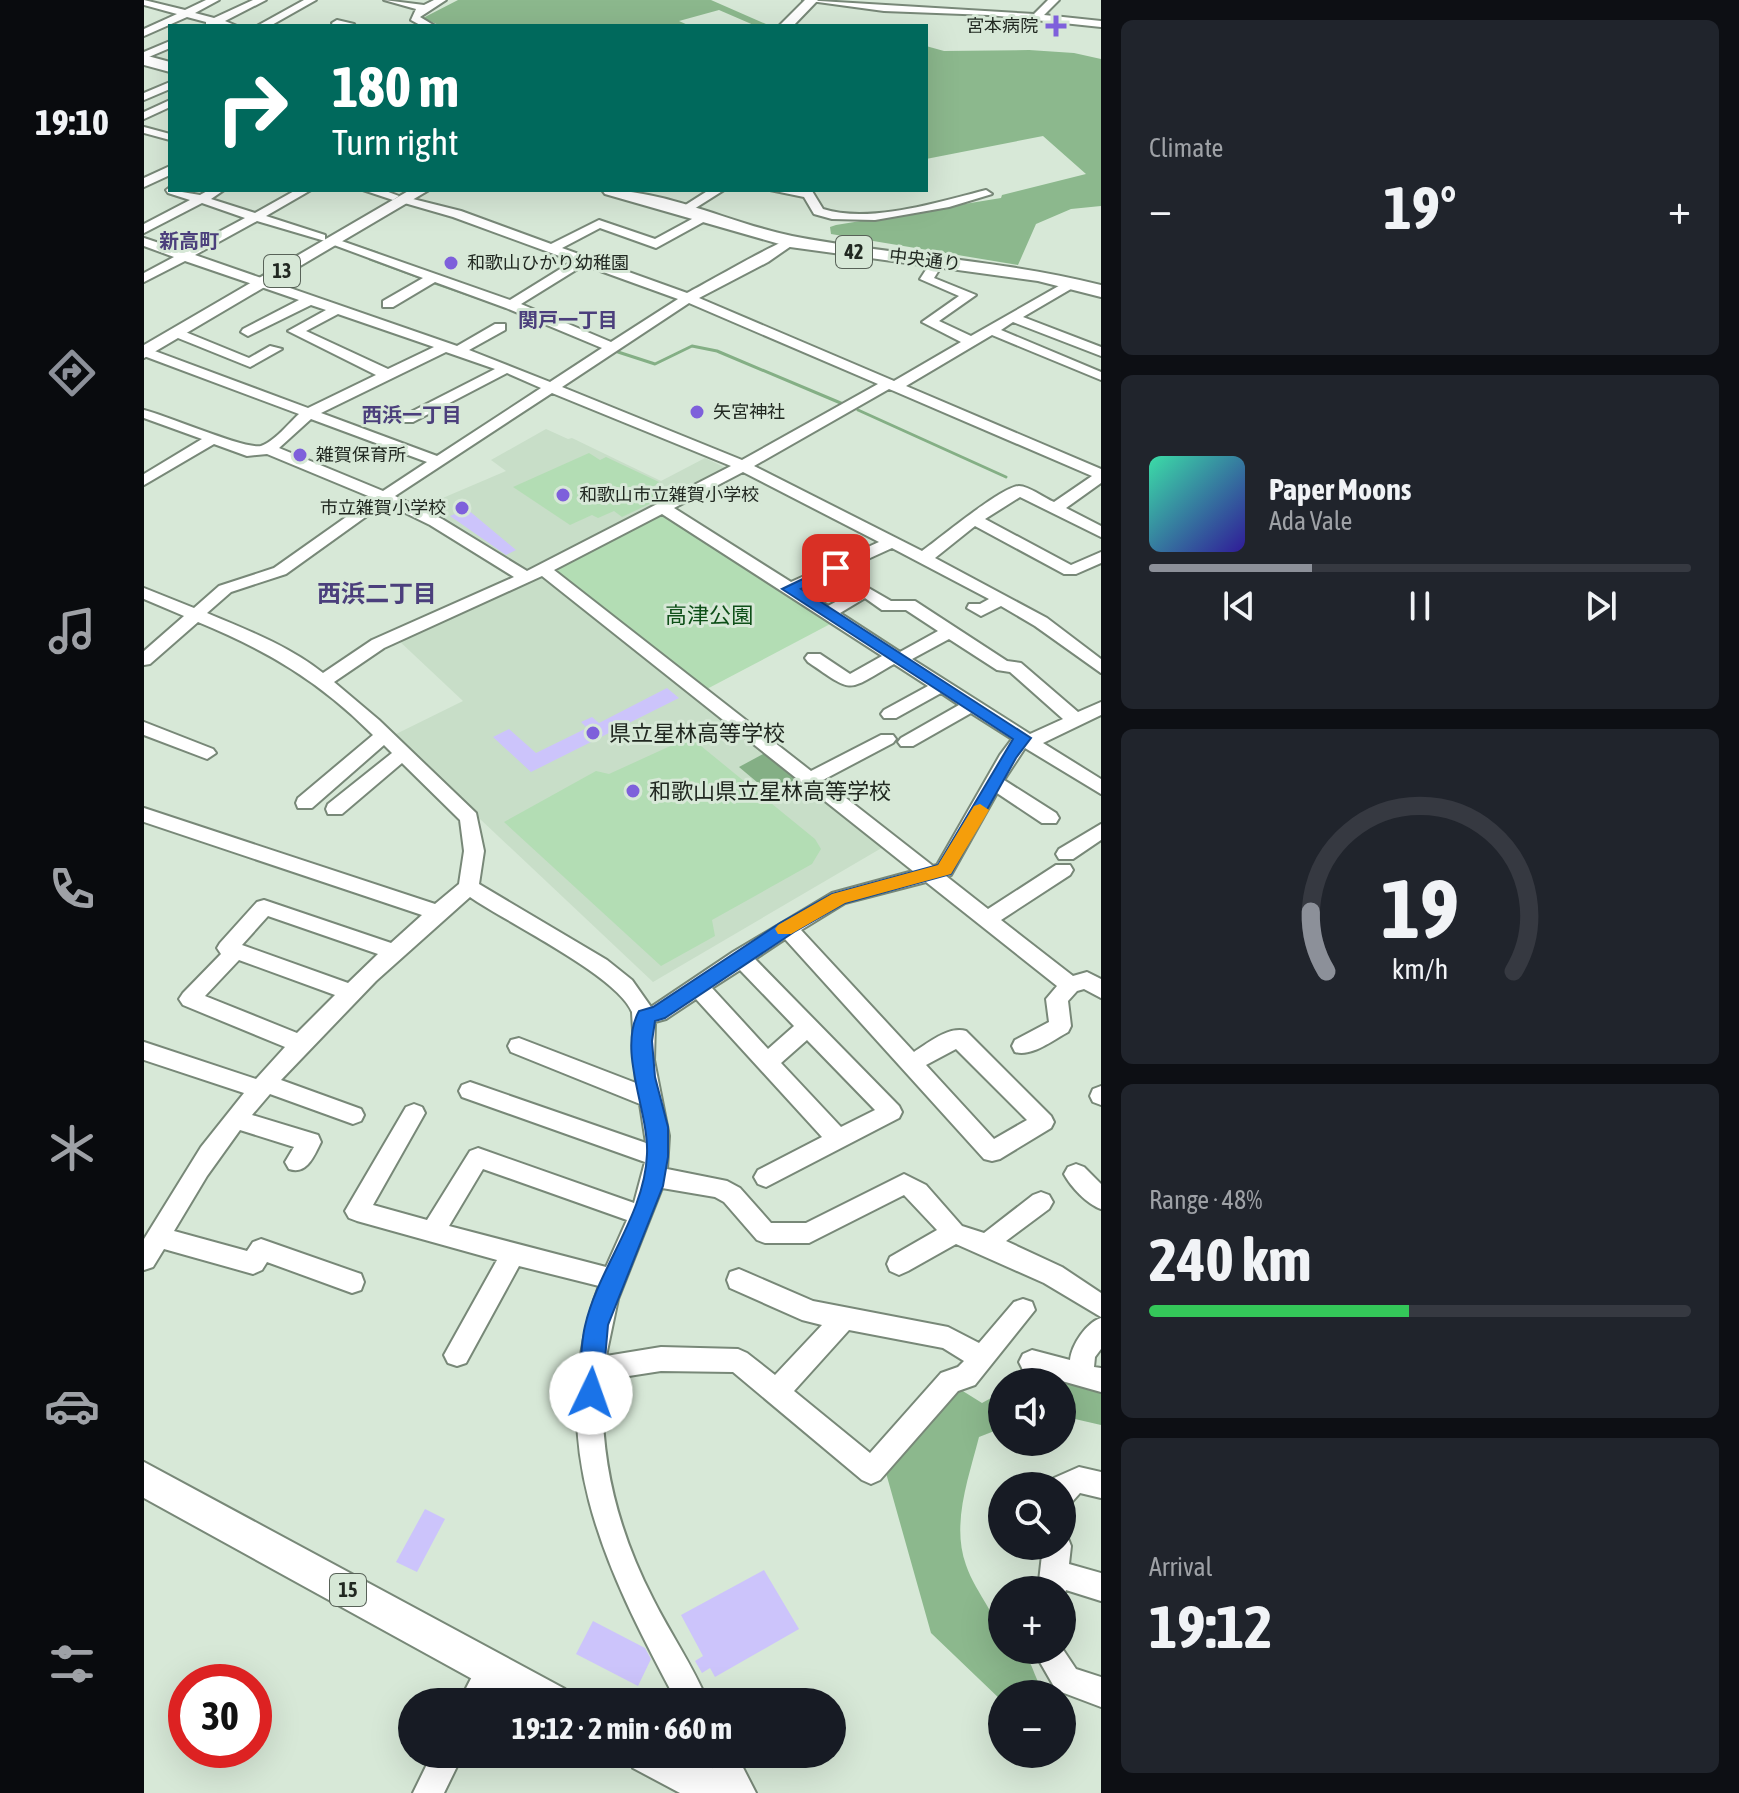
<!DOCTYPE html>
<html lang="en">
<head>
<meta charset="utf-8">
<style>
  body { margin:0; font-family:"Asap Condensed","Noto Sans JP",sans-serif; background:#20242c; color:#f1f3f6; height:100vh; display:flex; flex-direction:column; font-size:30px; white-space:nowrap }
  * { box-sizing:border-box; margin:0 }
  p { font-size:26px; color:#9ea1a6 }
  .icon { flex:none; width:44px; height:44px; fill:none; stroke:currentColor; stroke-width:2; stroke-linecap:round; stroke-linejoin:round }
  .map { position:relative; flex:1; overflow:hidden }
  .details { display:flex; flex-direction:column; gap:20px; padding:20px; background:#0d0f14; width:638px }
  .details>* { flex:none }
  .guide { position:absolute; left:24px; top:24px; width:760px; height:168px; border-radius:0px; box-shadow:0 8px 32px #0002; background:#00695c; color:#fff; overflow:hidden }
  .controls { position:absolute; left:844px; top:1368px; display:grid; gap:16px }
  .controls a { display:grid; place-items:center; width:88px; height:88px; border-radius:50%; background:#171b24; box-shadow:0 8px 32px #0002; font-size:40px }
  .speed { position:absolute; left:24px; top:1664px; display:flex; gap:16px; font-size:40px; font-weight:700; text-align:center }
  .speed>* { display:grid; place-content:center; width:104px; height:104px; border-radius:50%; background:#171b24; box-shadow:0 8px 32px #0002; line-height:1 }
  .speed .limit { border:12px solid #d22; background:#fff; color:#111 }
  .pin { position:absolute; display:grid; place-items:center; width:68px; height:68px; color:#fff; margin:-34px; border-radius:16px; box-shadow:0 4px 12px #0006 }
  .me { position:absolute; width:88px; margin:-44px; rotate:3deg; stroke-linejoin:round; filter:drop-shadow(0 0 6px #0008) }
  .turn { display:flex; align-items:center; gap:28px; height:168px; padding:0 32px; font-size:36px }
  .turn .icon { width:104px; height:104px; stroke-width:2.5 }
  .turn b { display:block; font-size:56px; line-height:68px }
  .big { font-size:60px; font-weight:700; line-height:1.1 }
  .details .card { flex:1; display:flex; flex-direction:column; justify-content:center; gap:12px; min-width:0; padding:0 28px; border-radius:12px; background:#20242c }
  .details .dial { align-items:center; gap:0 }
  .dial svg { height:208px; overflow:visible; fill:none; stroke:#363941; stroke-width:7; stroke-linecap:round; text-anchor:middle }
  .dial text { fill:#f1f3f6; stroke:none }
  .song { display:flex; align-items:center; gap:24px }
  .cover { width:96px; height:96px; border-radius:12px; background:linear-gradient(135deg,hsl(160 70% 55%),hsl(250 70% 35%)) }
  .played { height:8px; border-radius:4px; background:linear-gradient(90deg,#8c9099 30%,#363941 30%) }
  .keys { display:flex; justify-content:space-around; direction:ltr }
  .heat { display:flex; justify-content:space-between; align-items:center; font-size:44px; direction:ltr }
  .charge { height:12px; border-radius:6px; background:linear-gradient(90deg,#34c759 48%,#363941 0) }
  .trip { position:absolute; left:254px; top:1688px; width:448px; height:80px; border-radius:40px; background:#171b24; box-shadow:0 8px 32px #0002; font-weight:700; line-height:80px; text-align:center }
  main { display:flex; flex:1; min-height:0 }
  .menu { display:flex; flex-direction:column; width:144px; justify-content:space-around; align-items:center; background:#090b0e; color:#9ea1a6 }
  .menu .icon { width:56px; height:56px }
  .menu .selected { color:#8c9099 }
  .menu b { font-size:36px; color:#f1f3f6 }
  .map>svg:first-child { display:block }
  .built { fill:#c8dec8 }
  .green { fill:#b3ddb4 }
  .forest { fill:#8cb88d }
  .water { fill:#84af85 }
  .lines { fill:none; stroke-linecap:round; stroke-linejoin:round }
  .stream { stroke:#84af85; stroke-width:3 }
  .building { fill:#ccc4fb }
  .minor-casing { stroke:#788878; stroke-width:4 }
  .major-casing { stroke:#788878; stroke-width:4 }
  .highway-casing { stroke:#788878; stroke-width:4 }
  .minor { fill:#fff; fill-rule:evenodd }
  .major { fill:#fff; fill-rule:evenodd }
  .highway { fill:#fff; fill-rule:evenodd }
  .route { fill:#1a73e8; stroke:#114b97; stroke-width:2 }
  .slow { fill:#f59e0b }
  .poi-dot { fill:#7e60db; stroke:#d7e8d7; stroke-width:3 }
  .labels { text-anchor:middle; stroke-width:6; stroke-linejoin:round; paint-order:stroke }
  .far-poi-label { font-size:18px; fill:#212821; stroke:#d7e8d7; text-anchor:start }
  .far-street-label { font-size:18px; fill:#212821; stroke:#d7e8d7 }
  .far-neighbourhood-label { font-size:20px; font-weight:bold; fill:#4b3f7c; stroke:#d7e8d7 }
  .shield { fill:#d7e8d7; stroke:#586258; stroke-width:2 }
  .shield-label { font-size:20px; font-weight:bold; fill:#212821 }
  .park-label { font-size:22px; fill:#0e4f18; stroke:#d7e8d7 }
  .poi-label { font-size:22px; fill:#212821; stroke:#d7e8d7; text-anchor:start }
  .neighbourhood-label { font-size:24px; font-weight:bold; fill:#4b3f7c; stroke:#d7e8d7 }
</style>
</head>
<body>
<main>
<nav class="menu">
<b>19:10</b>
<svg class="icon selected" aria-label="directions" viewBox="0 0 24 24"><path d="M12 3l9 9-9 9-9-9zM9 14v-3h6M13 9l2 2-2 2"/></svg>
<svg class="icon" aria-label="music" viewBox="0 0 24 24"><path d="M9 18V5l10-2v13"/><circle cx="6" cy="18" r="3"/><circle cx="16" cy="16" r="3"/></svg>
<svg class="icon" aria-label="phone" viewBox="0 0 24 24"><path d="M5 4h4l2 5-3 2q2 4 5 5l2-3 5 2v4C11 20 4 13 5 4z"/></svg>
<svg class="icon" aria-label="climate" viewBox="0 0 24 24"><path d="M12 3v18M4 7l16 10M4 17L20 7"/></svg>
<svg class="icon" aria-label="car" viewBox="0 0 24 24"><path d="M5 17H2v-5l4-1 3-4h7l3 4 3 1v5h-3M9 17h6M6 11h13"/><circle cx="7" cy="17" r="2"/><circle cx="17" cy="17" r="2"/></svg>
<svg class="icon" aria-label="filters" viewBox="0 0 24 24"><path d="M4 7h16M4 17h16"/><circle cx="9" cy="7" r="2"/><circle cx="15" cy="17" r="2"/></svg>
</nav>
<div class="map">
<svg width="957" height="1793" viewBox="0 0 957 1793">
  <rect width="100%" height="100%" fill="#d7e8d7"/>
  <path class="built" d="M402,429L424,439L428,438L517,481L561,458L584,469L382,572L273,509L362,471L347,460Z
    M400,574L741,846L509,982L248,736L319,701L252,638Z"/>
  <path class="green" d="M445,453L456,460L462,457L515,482L509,487L524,495L478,517L470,511L454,518L448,515L426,525L369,487Z
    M515,514L522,515L690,622L561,690L409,573L410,566Z
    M546,737L671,839L677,849L668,864L568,920L571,936L517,966L360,822L452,771L465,774Z"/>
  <path class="forest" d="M314,0H567L622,24L612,26L575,10L535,21L546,26H297L279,18Z
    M782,46L800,51L885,50L930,53L957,59V206L927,209L892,224L874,265L687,234L686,227L692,225L857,198L858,195L942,174L899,136L782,159Z
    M894,1374L957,1392V1425L918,1416V1382H895Z
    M814,1388L838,1403L858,1392V1428L835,1437C825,1477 807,1524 822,1565C832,1595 858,1618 858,1650C887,1650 885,1663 896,1686L889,1694H858V1701L787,1633L742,1473Z"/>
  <path class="water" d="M621,753L652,779L626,793L595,767Z"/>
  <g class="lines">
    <path class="stream" d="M194,240L233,253
      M226,259L278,278
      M288,282L349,303
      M474,352L511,364L548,346L573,351L699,404
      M714,410L862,477"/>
  </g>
  <path class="building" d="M323,509L372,550L362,555L306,516Z
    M523,688L535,698L387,772L349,737L365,729L392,753L443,728L437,722L448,717L455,723Z
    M281,1509L301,1519L273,1572L252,1562Z
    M620,1570L655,1629L571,1677L566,1668L558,1673L551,1661L559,1656L537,1615Z
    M449,1621L501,1648L507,1659L494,1686L432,1654Z"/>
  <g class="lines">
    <defs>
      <path id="minor" d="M0,0L41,10L62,0H75L51,13L70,18L109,0H122L81,21L93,26H62V22L43,17L0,36V29L33,14L0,5Z
        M160,0H172L126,26H113Z
        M240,0L280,5L290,0H302L276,17L291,26H278L267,20L272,9Z
        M659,0L890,14L904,0H915L900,15L957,21V27L845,15L740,11Z
        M193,20L210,24L211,26L189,25L188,23Z
        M26,41V48L0,59V52Z
        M26,82V89L0,100V93Z
        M26,100V107L0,119V112Z
        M0,127L26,134V140L0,133Z
        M26,166V175L0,187V178Z
        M26,187V190L56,195L65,190H80L67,199L111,213L152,190H167L122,216L181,235V241L113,221L51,255L313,346L351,324H361V330L325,350L406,382L458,348L362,308L291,282L249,307H239V301L279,278L182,242L192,239L366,300L429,261L309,217L257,202V196L317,211L407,244L455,220L511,239L559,213L563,214V220L512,248L456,228L418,248L543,293C559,285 641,237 650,238V244L624,262L555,298L750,381L817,342L778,322L815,296L776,279L789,259L794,258L800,262L790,278L832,295L795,321L827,336L927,279L933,283L932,286L879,317L957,347V356L869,322L857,330L957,372V380L848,335L762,386L957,469V483L922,508L957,526V537L876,497L841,519L927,565L957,552V563L932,574H920L831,526L791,558L903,618L957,659V673L891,626L857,606L837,616L823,608L825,604H836L845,599L748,548L658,589L684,606L721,586L747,601H771L863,661L877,663L934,712L957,702V715L899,743L957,779V794L881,748L860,780L912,813L915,818L912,823H898L853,793L807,875L802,876L844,909L912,865H926L929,870L926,875L857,920L929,976L943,972L957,979V998L940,989L933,991L924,1001L927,1026L924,1032C909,1040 888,1057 871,1052L868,1046L871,1040L905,1022L902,999L913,986L782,882L701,903L657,930L770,1052C784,1043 805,1026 822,1031L907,1116L910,1122L907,1128L856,1159L848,1161L840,1159L641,939L611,959L755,1106L758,1112L755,1118L622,1187L614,1184L610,1177L614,1170L678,1137L552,999L522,1019L511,1022L510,1060L525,1136L523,1169L583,1181L596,1188L627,1223H662L760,1174L782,1185L818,1226L840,1233L889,1195L897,1192L905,1195L909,1202L905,1209L862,1241L918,1267L957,1293V1317L900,1283L812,1244L764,1271L755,1275L746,1271L743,1264L746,1257L793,1230L760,1195L665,1243H621L613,1240L580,1202L571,1197L518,1188L474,1299L462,1356L517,1347L594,1349L603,1353L631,1375L678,1325L658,1320L586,1288L583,1280L586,1272L595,1269L669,1301L804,1327L835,1343L870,1302L879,1299L888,1302L891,1310L831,1385L814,1391L736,1480L727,1484L718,1480L589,1372L517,1371L459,1380C455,1458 473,1529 509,1599C526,1633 549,1666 564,1702H533C460,1566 398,1442 455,1286L375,1266L322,1363L313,1366L304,1363L300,1355L353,1260L213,1221L205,1218L201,1211L262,1107L270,1104L278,1107L281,1113L229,1205L283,1220L326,1151L334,1148L490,1203L501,1162L318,1097L315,1091L318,1085L326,1082L502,1143L496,1104L367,1052L364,1046L367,1040L375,1038L492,1083L488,1012C474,976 362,922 326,897L232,981L137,1080L217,1109L220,1115L217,1121L209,1124L126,1094L108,1115L174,1135L177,1142C170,1156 163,1175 145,1169L141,1162L150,1147L96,1130L63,1176L30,1231L103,1251L109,1242L117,1239L217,1274L220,1282L217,1290L208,1293L123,1262L118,1270L109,1274L20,1249L9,1267L0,1270V1239L57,1147L100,1093L0,1060V1042L112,1079L141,1047L39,1005L35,999L39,993L77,954L73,948L76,943L113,902L120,900L247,943L278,915L0,822V808L291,904L315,884L320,851L316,820L258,763L198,814H184L182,809L184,804L248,753L240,745L168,808H154L152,803L154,798L229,735C175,681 124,651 54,622L6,664L0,665V651L40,616L0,599V588L50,608L75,586L130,568L229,498L123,454L103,456L70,444L0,485V474L58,439L0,418V410C24,416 102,450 117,446C130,442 145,423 155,414L0,356V347L164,408L232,375L144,331L182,310L167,305L104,336L97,332L99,329L155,300L41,261L0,282V273L30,257L0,246V238L39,251L101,218L58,203L0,233V224L46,200L24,193L22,190ZM440,265L534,299L467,342L377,304ZM545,303L734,384L598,460L418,387ZM194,314L290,347L244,369L162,331ZM302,352L351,369L259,416V422H269L363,373L397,388L293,456L177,413ZM745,389L750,391L948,476L910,502C900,498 885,486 875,486C857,487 795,539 778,551L610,466ZM408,393L587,466L383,571L298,519L251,496ZM167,419L283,462L239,491L135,448ZM599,472L735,542L647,582L530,508ZM241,503L286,525L370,577L228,640L179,673C145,646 103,630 63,613L87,592L142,574ZM518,514L738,656L706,674L676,654H664L661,658L664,662C711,694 701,692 750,664L784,686L740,710L737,714L740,718H752L797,693L815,705L757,738L754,742L757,746H769L827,713L868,739L856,755L793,865L789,866L679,780L749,743L752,739L749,735H737L667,771L410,570ZM398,576L769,871L688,893L589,952L507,1007L488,980L463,960L335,884L340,851L332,813L235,720L190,682L240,648ZM721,598L738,610H762L794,631L756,652L696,613ZM805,639L853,670L866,672L919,719L886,734L768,659ZM124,916L234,954L204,983L98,945ZM95,960L191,995L153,1033L61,996ZM596,970L650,1026L624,1049L568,988ZM663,1040L731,1110L697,1127L637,1063ZM812,1049L883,1120L850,1139L782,1065ZM339,1169L483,1220L462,1267L305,1226ZM705,1330L799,1348L820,1361L814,1367L797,1373L726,1453L650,1391Z
        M219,190H239L255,196L249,200Z
        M565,190H580L542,214L532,211Z
        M626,190L668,191L679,209C725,224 795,202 842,190L848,194L805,207L731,220L688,219L670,214L660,197Z
        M34,329L105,358L126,346L138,349L106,367L29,336L27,333Z
        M0,722L69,749L72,753L63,759L0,735Z
        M957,824V840L929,859H915L912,854L915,849Z
        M957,1086V1105L949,1102L946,1096L949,1089Z
        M932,1164L940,1167L957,1184V1209C943,1204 927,1187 920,1174L924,1167Z
        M957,1318V1349L951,1357L950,1367L957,1368V1392L879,1370L875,1362L879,1354L888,1350L926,1360C928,1344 942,1323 957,1318Z
        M935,1467L957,1472V1498L936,1493L927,1503L918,1507V1486H906L910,1478Z
        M918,1535L923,1536L927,1546L925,1564L957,1573V1601L922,1590L918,1600V1590H894L899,1546H918Z
        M918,1648L932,1669L957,1677V1707L912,1690L889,1650H918Z
        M347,1655L357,1659L361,1669L346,1702H315L337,1659Z
        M288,1754H319L300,1793H269Z
        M561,1754H592L612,1793H581Z"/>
      <path id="major" d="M661,0H674L649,26H635Z
        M266,190H285L0,358V345Z
        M0,1462L421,1689L427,1702H370L0,1498Z
        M484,1754H542L589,1779L595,1793H536L489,1768Z"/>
      <path id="highway" d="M0,55L26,62V72L0,65Z
        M458,190C523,190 585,223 648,236C751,256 854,259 957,285V297L894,281L646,247L461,194Z"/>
    </defs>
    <use href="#minor" class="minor-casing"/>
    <use href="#major" class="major-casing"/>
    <use href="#highway" class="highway-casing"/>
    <use href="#minor" class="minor"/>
    <use href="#major" class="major"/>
    <use href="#highway" class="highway"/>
  </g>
  <path class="route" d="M692,563L698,564V571L657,589L887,738L872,758L807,874L701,903L650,932L521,1018L511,1021L508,1041L511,1077L524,1127V1157L519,1186L464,1325L458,1393L455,1400L447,1404L439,1400L435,1393C437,1371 436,1347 441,1326C454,1268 501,1215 503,1154C505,1111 473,1051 495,1011L509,1007L636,923L688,894L794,865L869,739L638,589Z"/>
  <path class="slow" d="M836,804L845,810L807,874L701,903L647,934H634L631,929L634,925L688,894L794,865L830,806Z"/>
  <g class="poi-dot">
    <path d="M908 14h8v8h8v8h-8v8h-8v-8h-8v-8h8z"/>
    <circle cx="307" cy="263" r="8"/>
    <circle cx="553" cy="412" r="8"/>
    <circle cx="156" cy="455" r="8"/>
    <circle cx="419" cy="495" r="8"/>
    <circle cx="318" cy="508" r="8"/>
    <circle cx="449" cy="733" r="8"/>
    <circle cx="489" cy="791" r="8"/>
  </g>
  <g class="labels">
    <g class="far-poi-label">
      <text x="894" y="32" text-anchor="end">宮本病院</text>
      <text x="323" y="269">和歌山ひかり幼稚園</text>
      <text x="569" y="418">矢宮神社</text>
      <text x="172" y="461">雑賀保育所</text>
      <text x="435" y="501">和歌山市立雑賀小学校</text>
      <text x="302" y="514" text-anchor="end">市立雑賀小学校</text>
    </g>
    <g class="far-street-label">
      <text transform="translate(781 260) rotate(7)" y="6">中央通り</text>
    </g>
    <g class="far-neighbourhood-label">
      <text x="45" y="248">新高町</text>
      <text x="424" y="327">関戸一丁目</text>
      <text x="268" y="422">西浜一丁目</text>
    </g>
    <g class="shield">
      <rect x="692" y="236" width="36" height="32" rx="6"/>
      <rect x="120" y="255" width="36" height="32" rx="6"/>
      <rect x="186" y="1574" width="36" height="32" rx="6"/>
    </g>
    <g class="shield-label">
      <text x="710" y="259">42</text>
      <text x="138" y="278">13</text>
      <text x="204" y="1597">15</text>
    </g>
    <g class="park-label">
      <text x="565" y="623">高津公園</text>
    </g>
    <g class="poi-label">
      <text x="465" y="741">県立星林高等学校</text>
      <text x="505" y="799">和歌山県立星林高等学校</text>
    </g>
    <g class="neighbourhood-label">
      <text x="233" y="602">西浜二丁目</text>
    </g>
  </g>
</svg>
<div class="controls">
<a><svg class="icon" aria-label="sound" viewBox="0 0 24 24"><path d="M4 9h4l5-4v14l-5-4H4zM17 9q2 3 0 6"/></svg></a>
<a><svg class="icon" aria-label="search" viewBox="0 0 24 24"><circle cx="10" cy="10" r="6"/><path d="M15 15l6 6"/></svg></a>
<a>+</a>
<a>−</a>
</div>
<div class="speed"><div class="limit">30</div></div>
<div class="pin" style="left:692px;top:568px;background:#d93025"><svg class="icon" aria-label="arrive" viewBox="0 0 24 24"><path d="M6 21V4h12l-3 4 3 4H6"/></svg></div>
<svg class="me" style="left:447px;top:1393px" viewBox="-20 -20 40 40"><circle r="19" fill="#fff"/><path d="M0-13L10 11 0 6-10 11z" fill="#1a73e8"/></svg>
<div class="trip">19:12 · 2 min · 660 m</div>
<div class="guide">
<div class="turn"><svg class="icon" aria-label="right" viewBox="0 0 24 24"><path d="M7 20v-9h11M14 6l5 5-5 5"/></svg><div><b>180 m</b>Turn right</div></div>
</div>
</div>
<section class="details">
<div class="card"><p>Climate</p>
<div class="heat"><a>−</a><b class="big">19°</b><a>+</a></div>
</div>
<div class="card">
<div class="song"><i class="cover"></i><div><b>Paper Moons</b><p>Ada Vale</p></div></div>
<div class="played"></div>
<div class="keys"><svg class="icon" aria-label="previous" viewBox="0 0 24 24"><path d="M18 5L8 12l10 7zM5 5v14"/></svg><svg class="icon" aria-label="pause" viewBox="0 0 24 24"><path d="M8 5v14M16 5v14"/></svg><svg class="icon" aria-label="next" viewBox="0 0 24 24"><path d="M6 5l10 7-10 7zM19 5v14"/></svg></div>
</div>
<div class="card dial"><svg viewBox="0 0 100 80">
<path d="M14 69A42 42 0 1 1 86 69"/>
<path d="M14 69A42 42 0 0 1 8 46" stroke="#8c9099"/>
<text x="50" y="56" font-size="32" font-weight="700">19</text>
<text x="50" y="72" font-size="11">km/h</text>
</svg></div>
<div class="card"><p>Range · 48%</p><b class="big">240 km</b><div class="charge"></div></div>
<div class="card"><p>Arrival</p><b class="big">19:12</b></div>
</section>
</main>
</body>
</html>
